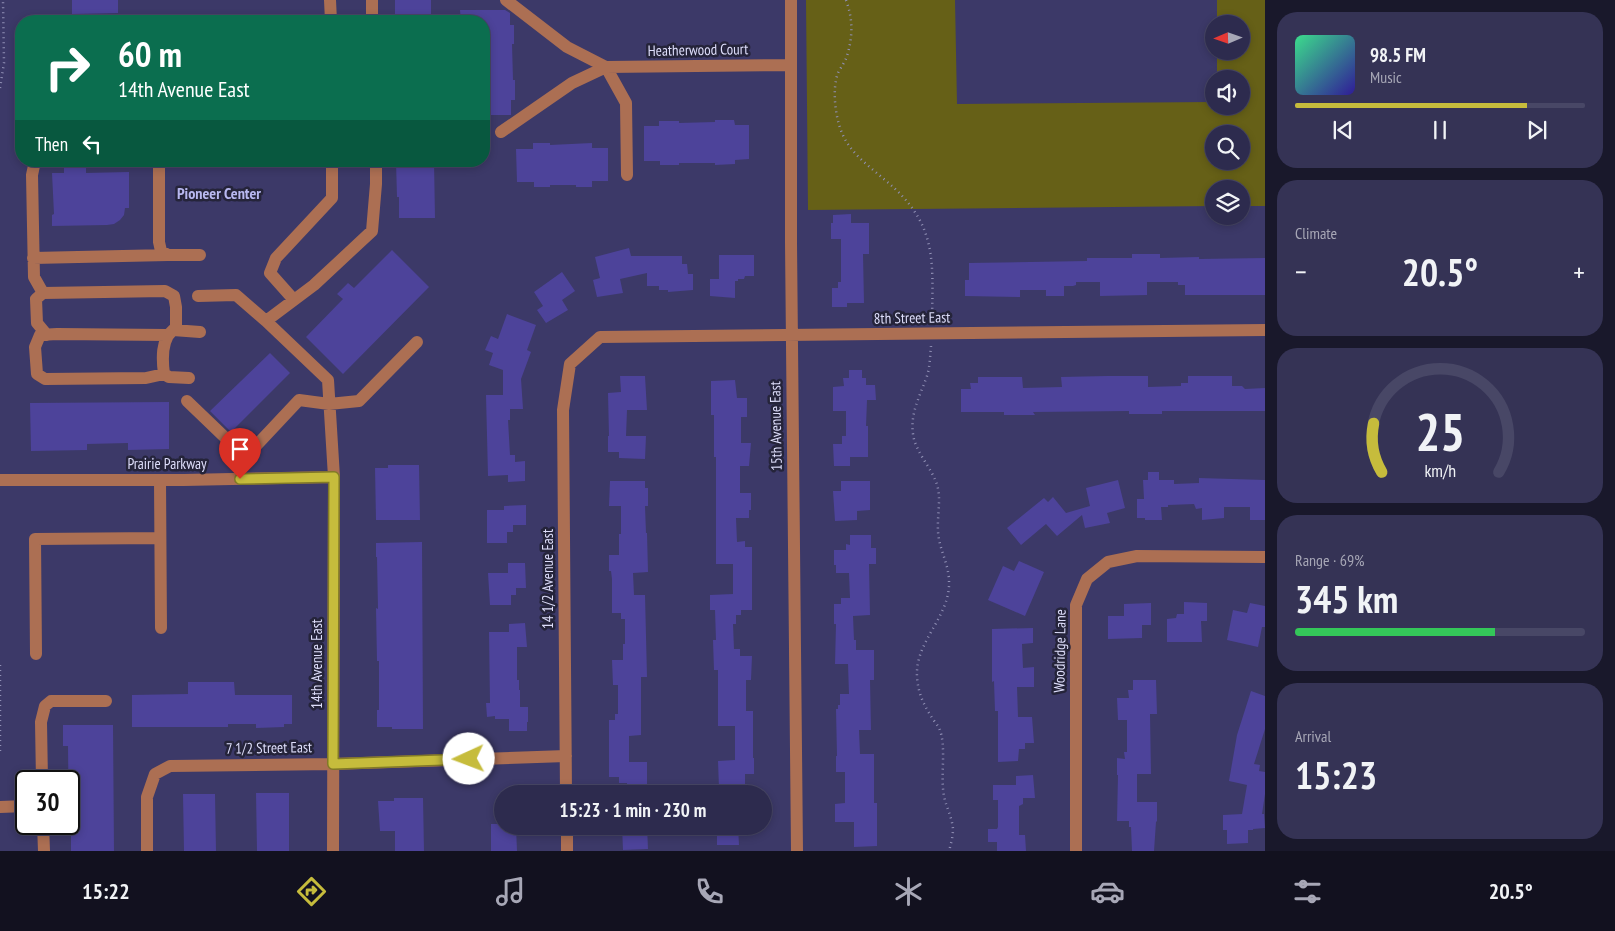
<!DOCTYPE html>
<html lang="en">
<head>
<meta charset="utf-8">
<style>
  body { margin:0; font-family:"PT Sans Narrow",sans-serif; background:#353355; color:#f1f3f6; height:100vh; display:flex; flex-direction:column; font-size:19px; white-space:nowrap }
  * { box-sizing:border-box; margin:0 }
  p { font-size:16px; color:#a7a7b6 }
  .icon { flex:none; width:28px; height:28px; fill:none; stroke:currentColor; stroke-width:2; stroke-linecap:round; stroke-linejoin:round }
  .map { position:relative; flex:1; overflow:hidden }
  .panel { display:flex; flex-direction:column; gap:12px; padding:12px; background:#19182b; width:350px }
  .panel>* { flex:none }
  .guide { position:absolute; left:15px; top:15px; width:475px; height:152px; border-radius:20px; box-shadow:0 2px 8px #0003,0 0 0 1px #484766; background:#0b6e4f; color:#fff; overflow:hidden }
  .needle { width:32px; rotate:268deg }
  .controls { position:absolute; left:1205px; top:15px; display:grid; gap:10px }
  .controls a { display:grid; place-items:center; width:45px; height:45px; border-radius:50%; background:#2d2b4e; box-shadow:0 2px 8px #0003,0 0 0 1px #484766; font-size:25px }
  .speed { position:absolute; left:15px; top:770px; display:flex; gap:10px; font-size:25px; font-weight:700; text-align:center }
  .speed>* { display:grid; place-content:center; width:65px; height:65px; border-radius:50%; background:#2d2b4e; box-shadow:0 2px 8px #0003,0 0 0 1px #484766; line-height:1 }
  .speed .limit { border:2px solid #111; border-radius:8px; background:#fff; color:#111 }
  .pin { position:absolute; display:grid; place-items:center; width:42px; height:42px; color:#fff; margin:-51px -21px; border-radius:50% 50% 50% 0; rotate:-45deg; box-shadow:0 0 5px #0007 }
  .pin .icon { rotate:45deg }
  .me { position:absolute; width:55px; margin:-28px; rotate:268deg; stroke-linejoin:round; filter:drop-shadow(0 0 4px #0008) }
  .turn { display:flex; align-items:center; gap:18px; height:105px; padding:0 20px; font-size:22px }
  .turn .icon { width:65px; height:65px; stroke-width:2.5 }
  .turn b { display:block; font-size:35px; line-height:42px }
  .then { display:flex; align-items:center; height:48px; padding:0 20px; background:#0003; gap:10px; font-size:19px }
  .big { font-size:38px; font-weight:800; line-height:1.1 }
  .panel .widget { flex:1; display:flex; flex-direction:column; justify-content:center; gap:8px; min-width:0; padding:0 18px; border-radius:20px; background:#353355 }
  .panel .dial { align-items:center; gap:0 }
  .dial svg { height:130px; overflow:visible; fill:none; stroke:#484766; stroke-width:7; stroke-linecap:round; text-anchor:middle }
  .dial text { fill:#f1f3f6; stroke:none }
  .song { display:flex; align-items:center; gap:15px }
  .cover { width:60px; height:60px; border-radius:8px; background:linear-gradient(135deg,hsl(150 70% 55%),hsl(250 70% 35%)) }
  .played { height:5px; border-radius:2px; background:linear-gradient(90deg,#c6bc3c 80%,#484766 80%) }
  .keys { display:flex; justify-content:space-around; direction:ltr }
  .heat { display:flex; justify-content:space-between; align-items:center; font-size:28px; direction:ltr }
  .charge { height:8px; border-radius:4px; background:linear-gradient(90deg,#34c759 69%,#484766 0) }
  .trip { position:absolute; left:494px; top:785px; width:278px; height:50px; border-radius:25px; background:#2d2b4e; box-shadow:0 2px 8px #0003,0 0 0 1px #484766; font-weight:800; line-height:50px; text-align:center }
  .tabs { display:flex; height:80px; justify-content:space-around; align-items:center; background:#12111f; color:#a7a7b6 }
  .tabs .icon { width:35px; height:35px }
  .tabs .current { color:#c6bc3c }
  .tabs b { font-size:22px; color:#f1f3f6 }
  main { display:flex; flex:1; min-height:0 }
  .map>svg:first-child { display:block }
  .green { fill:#666017; fill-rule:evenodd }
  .building { fill:#4d439a }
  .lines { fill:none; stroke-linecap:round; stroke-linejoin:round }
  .path { stroke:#9190b5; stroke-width:2.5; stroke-dasharray:1 4; stroke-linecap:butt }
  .minor { stroke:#ac6f53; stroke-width:12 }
  .route-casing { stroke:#817a27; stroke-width:12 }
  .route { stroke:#c6bc3c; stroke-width:9 }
  .labels { text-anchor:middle; stroke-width:5; stroke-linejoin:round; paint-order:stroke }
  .street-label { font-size:15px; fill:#dedefb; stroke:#25243a }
  .neighbourhood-label { font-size:16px; font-weight:bold; fill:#b8b8f0; stroke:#25243a }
</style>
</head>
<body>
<main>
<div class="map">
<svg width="1265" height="851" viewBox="0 0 1265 851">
  <rect width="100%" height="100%" fill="#3c3968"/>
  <path class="green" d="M806,0H955L957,104L1214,102V106H1241V79H1217V51H1241V24H1217V0H1265V206H1241V189H1214V206L808,210ZM1214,134H1241V161H1214Z"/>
  <path class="building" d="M72,0H118V13L72,14Z
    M395,0H431V21H395Z
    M460,10H505L510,13V25H514V44H512L513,80H515V100H511V115H484V21H461Z
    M715,120H734L735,125H749V159L735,160V164L715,165V163H679V165H660V161H644V126H659V121H679V123L715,122Z
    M533,143H550V145L592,143V148H608V181H592V187H576V185H550V187H534V182H517L516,149H533Z
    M64,161H86V173L129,172V208H125L124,215L120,220L114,224L107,225L52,226V215L54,214L52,173H64Z
    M396,161H434L435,218H399V197H397Z
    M851,214V223H869V254H863L864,303H847V307H832V288H838V282H841V239H831V223H833V215Z
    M629,248L631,256H682V264H687L688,274H693V290L668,292V290H659V286H647V273L620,279L623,293L597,297L593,280L600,278L595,257Z
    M392,250L429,287L343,374L306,337L343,299L337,294L348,283L354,288Z
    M1132,254H1160V258L1199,257V259L1265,258V295H1185V285H1178V282H1147V295L1100,296V282H1076V285L1073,286H1064V296H1046V290H1020V297L965,296V280H969V263L1087,261V258H1132Z
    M719,255H754V276H745L744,279H738V281H735V298L710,296V279H719Z
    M562,272L575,291L562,300L568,310L546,323L537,310L543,306L534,292Z
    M507,314L536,325L527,350L531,352L521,379L523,409H510V420H508L510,455H515V462L525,461V481L508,482V475L488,476L486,395H503V370L489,365L493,353L485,350L491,336L498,339Z
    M270,353L290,373L231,432L210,411Z
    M849,370H862V378H866V385H875L876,400H867L866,426H868V457H850V466H834L833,444H842V436H846V411H833V387L844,386L843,378H849Z
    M620,376H645L647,410H627L626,436H646L645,459L619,458V452H608V436H609L608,393L621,392Z
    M1107,376H1148V387L1181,386V383H1188V376H1232V386H1242L1245,389L1265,388V411H1162V414H1129V411L1033,412L1035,415H1004V412H961V389H971L970,383H978V377H1022L1023,388L1062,387L1061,377Z
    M735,380L737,398H747V417H741V443H751L749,466H740V493H751V510H749V518H736L737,542L745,541V547H752V610H741V615H736V624H733L734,649H740V656H752L751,680H746V711H753V758H754V774H745V787L719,788L718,761L735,760V726H718V670H714L713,640H716L715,610H710V595L733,594V564H716V457H714V415H711V381Z
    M169,402V449L128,450V443L87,444V450L31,451L30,403Z
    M388,465H419L420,520H376L375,468H388Z
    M1148,472H1159V480H1174V484L1199,483V478L1265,480V520H1250V507H1224V518L1202,520V508L1196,509L1194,504L1168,505V507H1161L1162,520H1145V518H1137V499H1144L1143,480H1148Z
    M1118,480L1125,508L1107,513L1110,523L1085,528L1082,515L1057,536L1046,524L1021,545L1007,528L1044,498L1048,502L1053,497L1066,513L1090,506L1086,488Z
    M610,481H645V488H648V506H645L646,533H647L648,572L633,573L634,595H645L647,677H641V735L629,736V762H647V792H627V783H619V777H609V720H615V714H618V685H613L612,660H623V644H625V619H621V613H612V579L611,571H609V555H619V534H621V506H609Z
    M841,481H870V510L857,511V520L835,521L833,491H841Z
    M526,505V525H513V532H507V543H487V510H504V506Z
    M850,535H871V548H876V564H869L870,615L853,616L854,640H856V650H874V680H870L871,730H859L860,754H874V803H877V846L854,847V822H835V804L845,803V772H836V756H837L836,709H838V705H840V694H849L848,664H835L836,624H834V604H841V598H850L849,573H836V565H834V550H846V544L850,545Z
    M422,542L423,729H392V727H377V710H379V661H377L376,608L378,609L377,557H376V543Z
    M1019,561L1044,572L1025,616L988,600L1003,566L1014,571Z
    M508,563H525L526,588H516V595H511V605H490L488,573H508Z
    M1184,602L1207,603V621H1201L1202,642H1167V619L1176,618L1177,614H1184Z
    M1151,603V625H1142V638L1108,639V616H1124V604Z
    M1250,603L1265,606V627H1262L1258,647L1227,640L1233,610L1247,613Z
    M525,623L527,647H517V680H519V690H520V707H528V722H527V731H509V719H495V716L487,717L486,703H490L489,632H509V624Z
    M1033,628V643L1022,644L1023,668L1034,667V687H1017L1018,717H1032L1034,743H1025V749H1019L1018,761L998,762V711H995L994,681L992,682V629Z
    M1133,680H1156L1157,714H1150L1151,774H1137V802H1157V821L1156,822L1154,851H1132L1131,827H1129V821H1117L1118,775H1117V758L1125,759L1124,752H1127V720H1118L1117,698H1129L1128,690H1133Z
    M188,682H234L235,695H292V724H284V727L256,728V724H228V727H132V695L188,694Z
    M1251,691L1265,696V729L1254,764L1260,765L1259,771L1265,772V794L1262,814H1264L1265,828L1253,829V830H1248V843L1227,844V830H1223V815L1242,814L1247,785L1229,781L1237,735Z
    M63,725H113L114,851H71V836H69L68,746H63Z
    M1033,775L1035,798H1023V804L1019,806V835H1025L1026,851H997V842H988V829H997L998,827V800H993V785H1016V776Z
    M256,793H289V851H257Z
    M183,794H215L216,851H184Z
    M394,798H423L424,851H395V831H380L378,801H394Z
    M491,824H502V826H516L517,851H491Z
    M622,826H647L648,849L623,850Z
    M717,826H738L739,845H717Z"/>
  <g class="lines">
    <path class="path" d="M846,0C853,19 853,36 847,56C845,62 841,67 838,73C832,88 835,117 842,133C850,153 869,166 885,180C937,223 933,258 932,320
      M0,88L4,63L3,0
      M931,346C930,356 930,367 927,376C920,396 910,413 913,434C915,451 930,466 936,482C942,496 937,515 938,531C939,551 950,564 949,586C947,620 915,642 917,677C918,692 923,704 931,716C933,720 937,724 939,728C947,745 940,776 944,796C946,807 952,817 953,829C953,836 951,844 949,851
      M0,665V752"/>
    <path class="minor" d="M330,0L331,21
      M372,0V21
      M506,0L567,47L606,67L626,103L627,175
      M791,0V243L797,851
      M501,132L572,83L606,67L790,65
      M35,161L32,175L34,277L43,293
      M159,161V242L161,251L168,255H200
      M33,258L168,255
      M198,296L236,295L266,321L328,380L334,477L333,851
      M294,300L270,273L276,258L332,198V161
      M266,321L314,285L372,231L376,184V161
      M47,335L37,323L36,299L43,293L165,291L174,296L176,307V330
      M164,374L146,378L45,379L37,374L35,347L40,335L57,334L167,335
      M189,378L169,377L164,374C162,359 161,340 173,330L200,332
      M187,401L237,449L254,448L299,400L329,404L359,401L417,342
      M0,480H184L334,477
      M160,480L161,628
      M36,654L35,539L160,538
      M42,781L41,722L45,706L51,701H106
      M566,794L563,410L570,364L600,337L1265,330
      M0,807L26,806
      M43,824L44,851
      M567,826V851
      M147,851V797L155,774L170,766L333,764L566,756
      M1076,851V605L1087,579L1108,562L1137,556L1265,557"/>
  </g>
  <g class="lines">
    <defs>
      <path id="route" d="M240,479L334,477L333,764L469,759"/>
    </defs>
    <use href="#route" class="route-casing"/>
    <use href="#route" class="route"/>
  </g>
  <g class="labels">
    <g class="street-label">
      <text transform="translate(698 50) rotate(-1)" y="5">Heatherwood Court</text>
      <text transform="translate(912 318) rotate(-1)" y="5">8th Street East</text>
      <text transform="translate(776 426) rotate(-91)" y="5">15th Avenue East</text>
      <text x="167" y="469">Prairie Parkway</text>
      <text transform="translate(548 579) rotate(-90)" y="5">14 1/2 Avenue East</text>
      <text transform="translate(1060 651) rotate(-89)" y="5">Woodridge Lane</text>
      <text transform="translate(317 664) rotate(-90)" y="5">14th Avenue East</text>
      <text transform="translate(269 748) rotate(-1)" y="5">7 1/2 Street East</text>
    </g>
    <g class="neighbourhood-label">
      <text x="219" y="199">Pioneer Center</text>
    </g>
  </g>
</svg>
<div class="controls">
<a><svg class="needle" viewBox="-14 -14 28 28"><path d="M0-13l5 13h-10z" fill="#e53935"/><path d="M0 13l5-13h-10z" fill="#a7a7b6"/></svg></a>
<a><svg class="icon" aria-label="sound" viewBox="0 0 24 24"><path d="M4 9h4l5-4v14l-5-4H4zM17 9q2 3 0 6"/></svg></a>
<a><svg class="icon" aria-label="search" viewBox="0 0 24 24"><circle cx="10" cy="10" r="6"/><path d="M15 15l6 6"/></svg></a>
<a><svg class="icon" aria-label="layers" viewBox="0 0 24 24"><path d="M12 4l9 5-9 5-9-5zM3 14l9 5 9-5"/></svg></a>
</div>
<div class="speed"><div class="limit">30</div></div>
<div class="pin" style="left:240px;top:479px;background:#d93025"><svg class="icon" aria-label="arrive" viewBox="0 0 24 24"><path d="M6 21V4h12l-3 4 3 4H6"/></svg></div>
<svg class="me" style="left:469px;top:759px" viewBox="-20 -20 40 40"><circle r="19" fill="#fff"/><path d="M0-13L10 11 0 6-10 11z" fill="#c6bc3c"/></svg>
<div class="trip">15:23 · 1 min · 230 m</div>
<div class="guide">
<div class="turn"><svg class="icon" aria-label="right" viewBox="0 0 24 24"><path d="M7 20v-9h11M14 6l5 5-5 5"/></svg><div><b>60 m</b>14th Avenue East</div></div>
<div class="then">Then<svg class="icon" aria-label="left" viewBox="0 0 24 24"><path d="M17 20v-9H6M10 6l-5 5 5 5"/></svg></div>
</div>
</div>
<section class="panel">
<div class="widget">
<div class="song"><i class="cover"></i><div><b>98.5 FM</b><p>Music</p></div></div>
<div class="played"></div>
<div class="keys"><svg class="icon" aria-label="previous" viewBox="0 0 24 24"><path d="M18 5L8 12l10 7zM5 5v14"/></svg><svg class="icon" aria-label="pause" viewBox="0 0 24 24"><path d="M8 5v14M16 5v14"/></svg><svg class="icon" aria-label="next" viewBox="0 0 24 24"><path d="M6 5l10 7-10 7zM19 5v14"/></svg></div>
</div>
<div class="widget"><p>Climate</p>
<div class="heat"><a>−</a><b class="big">20.5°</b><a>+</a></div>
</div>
<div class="widget dial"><svg viewBox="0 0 100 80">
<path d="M14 69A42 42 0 1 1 86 69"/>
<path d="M14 69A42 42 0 0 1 9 39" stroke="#c6bc3c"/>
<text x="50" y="56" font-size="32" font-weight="700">25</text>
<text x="50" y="72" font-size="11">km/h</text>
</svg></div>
<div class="widget"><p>Range · 69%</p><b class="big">345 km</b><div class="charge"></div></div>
<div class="widget"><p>Arrival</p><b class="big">15:23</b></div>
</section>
</main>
<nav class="tabs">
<b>15:22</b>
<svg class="icon current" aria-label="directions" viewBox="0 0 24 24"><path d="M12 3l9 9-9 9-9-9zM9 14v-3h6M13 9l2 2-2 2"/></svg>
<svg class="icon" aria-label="music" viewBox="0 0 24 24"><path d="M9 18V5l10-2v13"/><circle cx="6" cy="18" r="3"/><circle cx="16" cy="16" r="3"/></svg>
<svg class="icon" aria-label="phone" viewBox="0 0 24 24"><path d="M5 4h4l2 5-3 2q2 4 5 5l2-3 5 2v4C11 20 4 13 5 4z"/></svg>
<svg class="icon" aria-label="climate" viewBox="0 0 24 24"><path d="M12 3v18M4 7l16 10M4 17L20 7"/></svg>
<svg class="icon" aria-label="car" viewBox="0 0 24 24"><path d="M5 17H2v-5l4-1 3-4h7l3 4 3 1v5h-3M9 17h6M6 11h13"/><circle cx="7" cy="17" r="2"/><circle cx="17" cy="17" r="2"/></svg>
<svg class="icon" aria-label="filters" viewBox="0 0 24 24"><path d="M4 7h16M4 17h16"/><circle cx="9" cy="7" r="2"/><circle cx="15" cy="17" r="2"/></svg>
<b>20.5°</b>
</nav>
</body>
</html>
